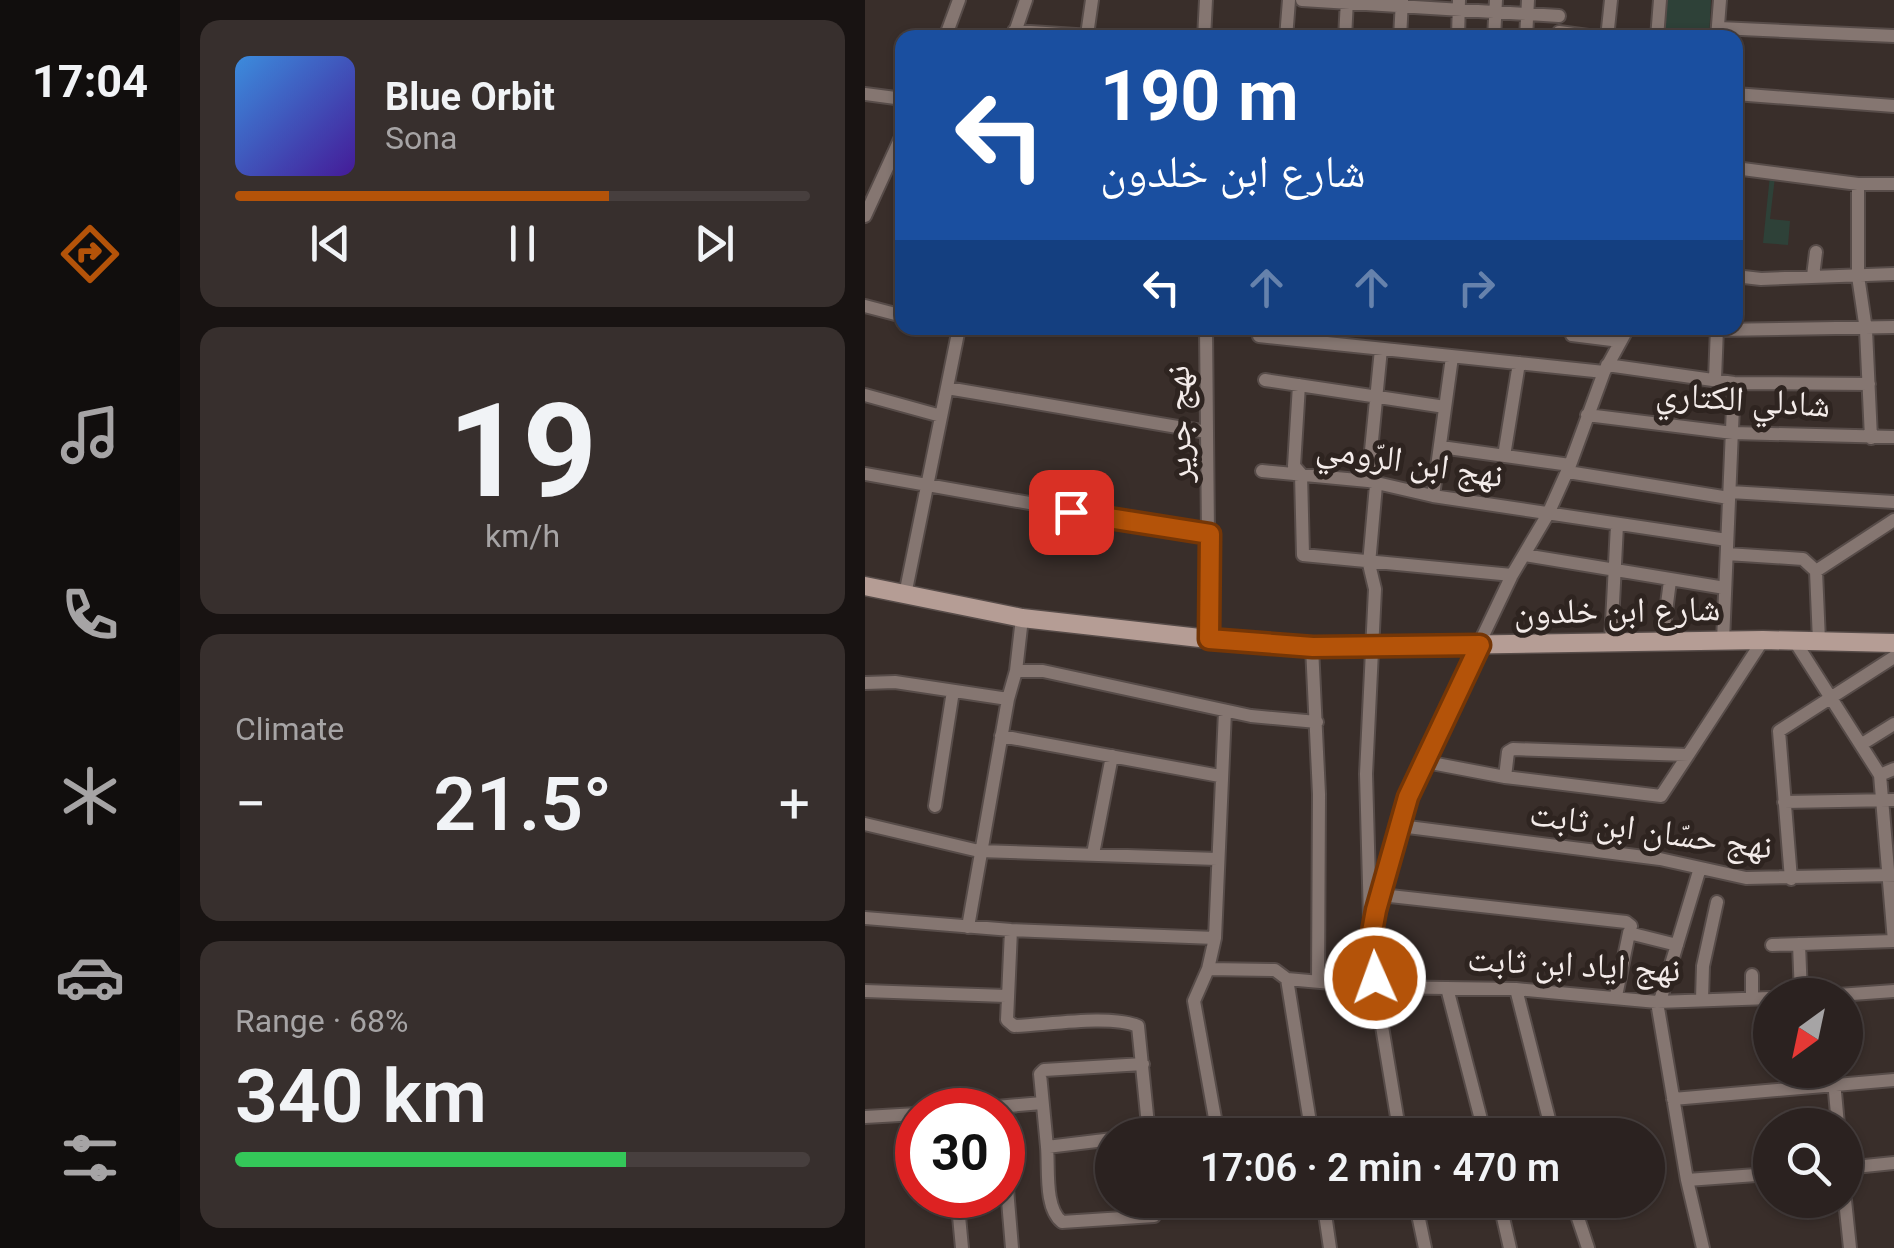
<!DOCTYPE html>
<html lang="en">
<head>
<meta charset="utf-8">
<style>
  body { margin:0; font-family:Roboto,"Noto Naskh Arabic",sans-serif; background:#372f2d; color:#f1f3f6; height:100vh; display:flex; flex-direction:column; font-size:38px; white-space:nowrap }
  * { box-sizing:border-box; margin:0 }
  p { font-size:32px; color:#a6a4a5 }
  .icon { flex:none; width:55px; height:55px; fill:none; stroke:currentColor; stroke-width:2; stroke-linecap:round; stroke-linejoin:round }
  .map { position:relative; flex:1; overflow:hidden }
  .sheet { display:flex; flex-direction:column; gap:20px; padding:20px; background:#181312; width:685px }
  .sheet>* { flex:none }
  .banner { position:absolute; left:30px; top:30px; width:848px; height:305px; border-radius:20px; box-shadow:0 2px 8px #0004,0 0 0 2px #473f3e; background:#1a4fa0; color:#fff; overflow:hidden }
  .needle { width:65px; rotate:213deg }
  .tools { position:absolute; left:888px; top:978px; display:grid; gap:20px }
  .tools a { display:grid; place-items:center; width:110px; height:110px; border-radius:50%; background:#2b2220; box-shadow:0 2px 8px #0004,0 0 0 2px #473f3e; font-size:50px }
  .speed { position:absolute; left:30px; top:1088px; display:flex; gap:20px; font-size:50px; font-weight:700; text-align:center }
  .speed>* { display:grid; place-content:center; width:130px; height:130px; border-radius:50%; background:#2b2220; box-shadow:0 2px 8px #0004,0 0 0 2px #473f3e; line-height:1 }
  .speed .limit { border:15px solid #d22; background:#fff; color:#111 }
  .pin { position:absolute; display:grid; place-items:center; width:85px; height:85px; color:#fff; margin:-42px; border-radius:20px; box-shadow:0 5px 15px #0006 }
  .me { position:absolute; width:110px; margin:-55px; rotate:358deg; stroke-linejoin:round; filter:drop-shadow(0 0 8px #0008) }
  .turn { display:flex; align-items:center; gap:35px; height:210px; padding:0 40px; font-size:45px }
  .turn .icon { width:130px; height:130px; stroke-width:2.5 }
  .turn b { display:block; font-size:70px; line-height:85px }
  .lanes { display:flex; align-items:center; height:95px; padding:0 40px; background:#0003; justify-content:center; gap:50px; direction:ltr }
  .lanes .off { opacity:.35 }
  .big { font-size:75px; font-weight:600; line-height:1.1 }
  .sheet .widget { flex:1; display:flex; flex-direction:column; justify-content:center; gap:15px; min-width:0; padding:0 35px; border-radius:20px; background:#372f2d }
  .sheet .dial { align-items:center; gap:0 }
  .dial b { font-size:130px; line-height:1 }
  .song { display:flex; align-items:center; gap:30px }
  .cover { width:120px; height:120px; border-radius:15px; background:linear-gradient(135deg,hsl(210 70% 55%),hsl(260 70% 35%)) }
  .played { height:10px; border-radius:5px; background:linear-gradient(90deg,#b45309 65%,#473f3e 65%) }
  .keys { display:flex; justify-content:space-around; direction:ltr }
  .heat { display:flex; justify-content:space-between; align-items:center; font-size:55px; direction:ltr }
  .charge { height:15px; border-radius:8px; background:linear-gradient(90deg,#34c759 68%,#473f3e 0) }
  .trip { position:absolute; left:230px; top:1118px; width:570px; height:100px; border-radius:50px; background:#2b2220; box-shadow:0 2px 8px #0004,0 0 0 2px #473f3e; font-weight:600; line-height:100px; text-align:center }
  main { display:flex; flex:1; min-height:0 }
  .tabs { display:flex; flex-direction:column; width:180px; justify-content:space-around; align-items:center; background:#110e0d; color:#a6a4a5 }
  .tabs .icon { width:70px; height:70px }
  .tabs .current { color:#b45309 }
  .tabs b { font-size:45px; color:#f1f3f6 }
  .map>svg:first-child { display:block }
  .green { fill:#2e4138 }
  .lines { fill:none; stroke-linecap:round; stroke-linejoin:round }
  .street-casing { stroke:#574c49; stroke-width:16 }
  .secondary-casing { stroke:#574c49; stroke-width:21 }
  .street { stroke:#857671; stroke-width:12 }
  .secondary { stroke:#b59d95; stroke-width:18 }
  .route-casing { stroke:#753606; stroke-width:25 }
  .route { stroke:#b45309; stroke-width:18 }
  .labels { text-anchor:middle; stroke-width:10; stroke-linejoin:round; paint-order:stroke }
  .street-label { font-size:35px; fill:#f3ebe9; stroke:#2e2420 }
</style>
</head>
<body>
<main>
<nav class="tabs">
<b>17:04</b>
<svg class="icon current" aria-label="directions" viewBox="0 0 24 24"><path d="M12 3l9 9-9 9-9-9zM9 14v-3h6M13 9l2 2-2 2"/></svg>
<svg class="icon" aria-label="music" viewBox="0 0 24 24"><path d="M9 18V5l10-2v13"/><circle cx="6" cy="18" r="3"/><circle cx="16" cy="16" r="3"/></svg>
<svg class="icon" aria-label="phone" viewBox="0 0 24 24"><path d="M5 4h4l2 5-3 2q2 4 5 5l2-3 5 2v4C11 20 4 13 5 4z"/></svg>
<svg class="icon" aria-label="climate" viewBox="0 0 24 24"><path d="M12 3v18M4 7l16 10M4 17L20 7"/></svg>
<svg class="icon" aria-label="car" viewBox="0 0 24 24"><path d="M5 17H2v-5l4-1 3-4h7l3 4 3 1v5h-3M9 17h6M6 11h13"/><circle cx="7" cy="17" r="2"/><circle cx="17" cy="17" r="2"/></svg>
<svg class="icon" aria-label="filters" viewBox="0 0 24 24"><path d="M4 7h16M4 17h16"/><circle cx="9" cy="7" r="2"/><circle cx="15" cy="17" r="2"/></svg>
</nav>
<section class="sheet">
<div class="widget">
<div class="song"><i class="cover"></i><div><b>Blue Orbit</b><p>Sona</p></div></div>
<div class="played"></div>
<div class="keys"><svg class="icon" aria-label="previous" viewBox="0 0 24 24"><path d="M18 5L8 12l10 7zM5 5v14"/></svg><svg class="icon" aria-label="pause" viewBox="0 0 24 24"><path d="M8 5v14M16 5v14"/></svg><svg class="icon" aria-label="next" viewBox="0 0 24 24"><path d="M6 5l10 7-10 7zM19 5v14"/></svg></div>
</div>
<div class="widget dial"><b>19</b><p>km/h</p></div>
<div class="widget"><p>Climate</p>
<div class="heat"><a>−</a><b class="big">21.5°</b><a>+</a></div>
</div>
<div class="widget"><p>Range · 68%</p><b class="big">340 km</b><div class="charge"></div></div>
</section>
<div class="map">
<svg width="1029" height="1248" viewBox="0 0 1029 1248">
  <rect width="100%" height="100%" fill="#392e2a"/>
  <path class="green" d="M799,0H846L844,37L797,35Z
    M905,175L910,177L905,219L925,221L923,245L898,243Z
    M870,213L880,214L875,270L870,268Z"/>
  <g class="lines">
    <defs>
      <path id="street" d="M437,0L694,16
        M854,28L1029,36
        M149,31L256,38
        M694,32L738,38
        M149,35L161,0
        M222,35L227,0
        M80,38L94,0
        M339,38L341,0
        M421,38L424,0
        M480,38L482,0
        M535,38L537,0
        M593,38L594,0
        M629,38L631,0
        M661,38L663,0
        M742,38L746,0
        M792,38L795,0
        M852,38L855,0
        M0,94L38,99
        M870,94L1029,106
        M870,168L993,184H1029
        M993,184V276L1001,330L1006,438
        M0,216L38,133
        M870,276L896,279L1029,274
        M948,276L951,252
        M0,306L38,316
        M341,328L344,639
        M701,328L705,329L707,335L755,341
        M852,330L1029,327
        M394,336L739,372
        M742,365L869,383L1004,384
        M850,379L852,328
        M400,380L580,407
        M434,385L429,466L436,474L438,555L647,575
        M82,388L342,432
        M0,395L76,416
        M722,415L868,433L1029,437
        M576,447L705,465
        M639,456L654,363
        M397,471L503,481L568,496L862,540
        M703,472L864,498
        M0,474L345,535
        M503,481L516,349
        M865,492L1029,502
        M568,496L587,357
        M862,554L938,559L951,571L1029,520
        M659,555L860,588
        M951,571L954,641
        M40,595L94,328
        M858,641L869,383
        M746,642L752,525
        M797,642L805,581
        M447,647L454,794L453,982
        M151,671H178L386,716L452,722
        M0,683L30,682L143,699
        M136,736L355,776
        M997,744L1029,724
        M561,762L640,777L643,752L648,749L823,755L898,640
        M1015,775L1029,769
        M640,777L796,796L823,755
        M919,802L1029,800
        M70,806L88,691
        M0,824L114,851L352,859
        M535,826L795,859L881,878L1029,875
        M228,854L247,756
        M926,879L914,731L1029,657
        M516,895L761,922L766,926L764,933L812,945
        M0,918L146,930L350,938
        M505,919L501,774L510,589L504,564L511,485
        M103,927L143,699L151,671L157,618
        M146,930L142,1020L149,1026C181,1025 245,1014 273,1026L284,1135
        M934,944L936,995
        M907,945L1029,941L1015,775L929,640
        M343,969L350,938L360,711
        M422,979L447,1135
        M455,982L508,929
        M582,988L620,1135
        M651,989L688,1135
        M0,991L141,996
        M973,995L1029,991
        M751,996L764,933
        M837,999L838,966L852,902
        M887,999V975
        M795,1001L835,868
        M792,1002L822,1180L838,1248
        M968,1070L973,1125
        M808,1099L1029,1080
        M98,1110L177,1103
        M0,1117L52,1114
        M353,1135L329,1001L343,969L410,970L422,979L511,987L651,989L792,1002L905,998
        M535,1135L509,978L507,937L543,797L561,762L563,751L647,575L683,514L705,465L739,372L763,328
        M248,1139L182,1147L175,1074L179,1070L278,1064
        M138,1141L147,1248
        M182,1147C184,1168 179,1208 197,1222L289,1216L293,1210L292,1200
        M980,1168L1029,1163
        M822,1180L905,1174
        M92,1195L97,1248
        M458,1200L465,1248
        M550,1200L560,1248
        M634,1200L645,1248
        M707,1200L723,1248
        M980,1200L985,1248"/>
      <path id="secondary" d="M0,586L157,618L344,639L447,647L898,640L1029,643"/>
    </defs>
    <use href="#street" class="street-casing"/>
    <use href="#secondary" class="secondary-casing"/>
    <use href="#street" class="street"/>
    <use href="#secondary" class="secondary"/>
  </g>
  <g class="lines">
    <defs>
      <path id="route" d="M206,512L345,534L344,639L448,647L615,645L543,797L511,910L506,937L510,978"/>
    </defs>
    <use href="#route" class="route-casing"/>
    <use href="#route" class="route"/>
  </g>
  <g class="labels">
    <g class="street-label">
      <text transform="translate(878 399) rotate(4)" y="12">شادلي الكتاري</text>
      <text transform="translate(313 424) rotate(-91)" y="12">نهج جرير</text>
      <text transform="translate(545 461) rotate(9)" y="12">نهج ابن الرّومي</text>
      <text transform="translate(752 610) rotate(-1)" y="12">شارع ابن خلدون</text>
      <text transform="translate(786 830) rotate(8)" y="12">نهج حسّان ابن ثابت</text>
      <text transform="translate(709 964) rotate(3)" y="12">نهج اياد ابن ثابت</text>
    </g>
  </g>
</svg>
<div class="tools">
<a><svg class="needle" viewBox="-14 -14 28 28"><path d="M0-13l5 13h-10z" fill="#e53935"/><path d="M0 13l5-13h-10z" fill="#a6a4a5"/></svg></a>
<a><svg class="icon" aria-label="search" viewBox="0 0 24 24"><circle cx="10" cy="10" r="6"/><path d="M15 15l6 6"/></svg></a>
</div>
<div class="speed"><div class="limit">30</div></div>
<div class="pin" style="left:206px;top:512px;background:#d93025"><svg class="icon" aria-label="arrive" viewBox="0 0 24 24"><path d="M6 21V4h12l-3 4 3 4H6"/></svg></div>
<svg class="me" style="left:510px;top:978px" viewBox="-20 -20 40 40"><circle r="17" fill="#b45309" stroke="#fff" stroke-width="3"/><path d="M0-11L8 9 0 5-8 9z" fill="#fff"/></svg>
<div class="trip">17:06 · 2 min · 470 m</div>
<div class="banner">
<div class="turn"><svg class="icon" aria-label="left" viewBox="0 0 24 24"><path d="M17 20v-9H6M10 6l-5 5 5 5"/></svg><div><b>190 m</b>شارع ابن خلدون</div></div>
<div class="lanes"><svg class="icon" aria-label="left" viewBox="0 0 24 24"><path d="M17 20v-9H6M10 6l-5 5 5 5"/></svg><svg class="icon off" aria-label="ahead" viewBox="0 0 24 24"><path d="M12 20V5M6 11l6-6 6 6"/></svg><svg class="icon off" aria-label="ahead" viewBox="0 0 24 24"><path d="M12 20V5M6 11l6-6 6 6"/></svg><svg class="icon off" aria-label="right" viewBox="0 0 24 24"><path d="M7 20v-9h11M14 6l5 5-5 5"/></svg></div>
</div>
</div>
</main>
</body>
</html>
